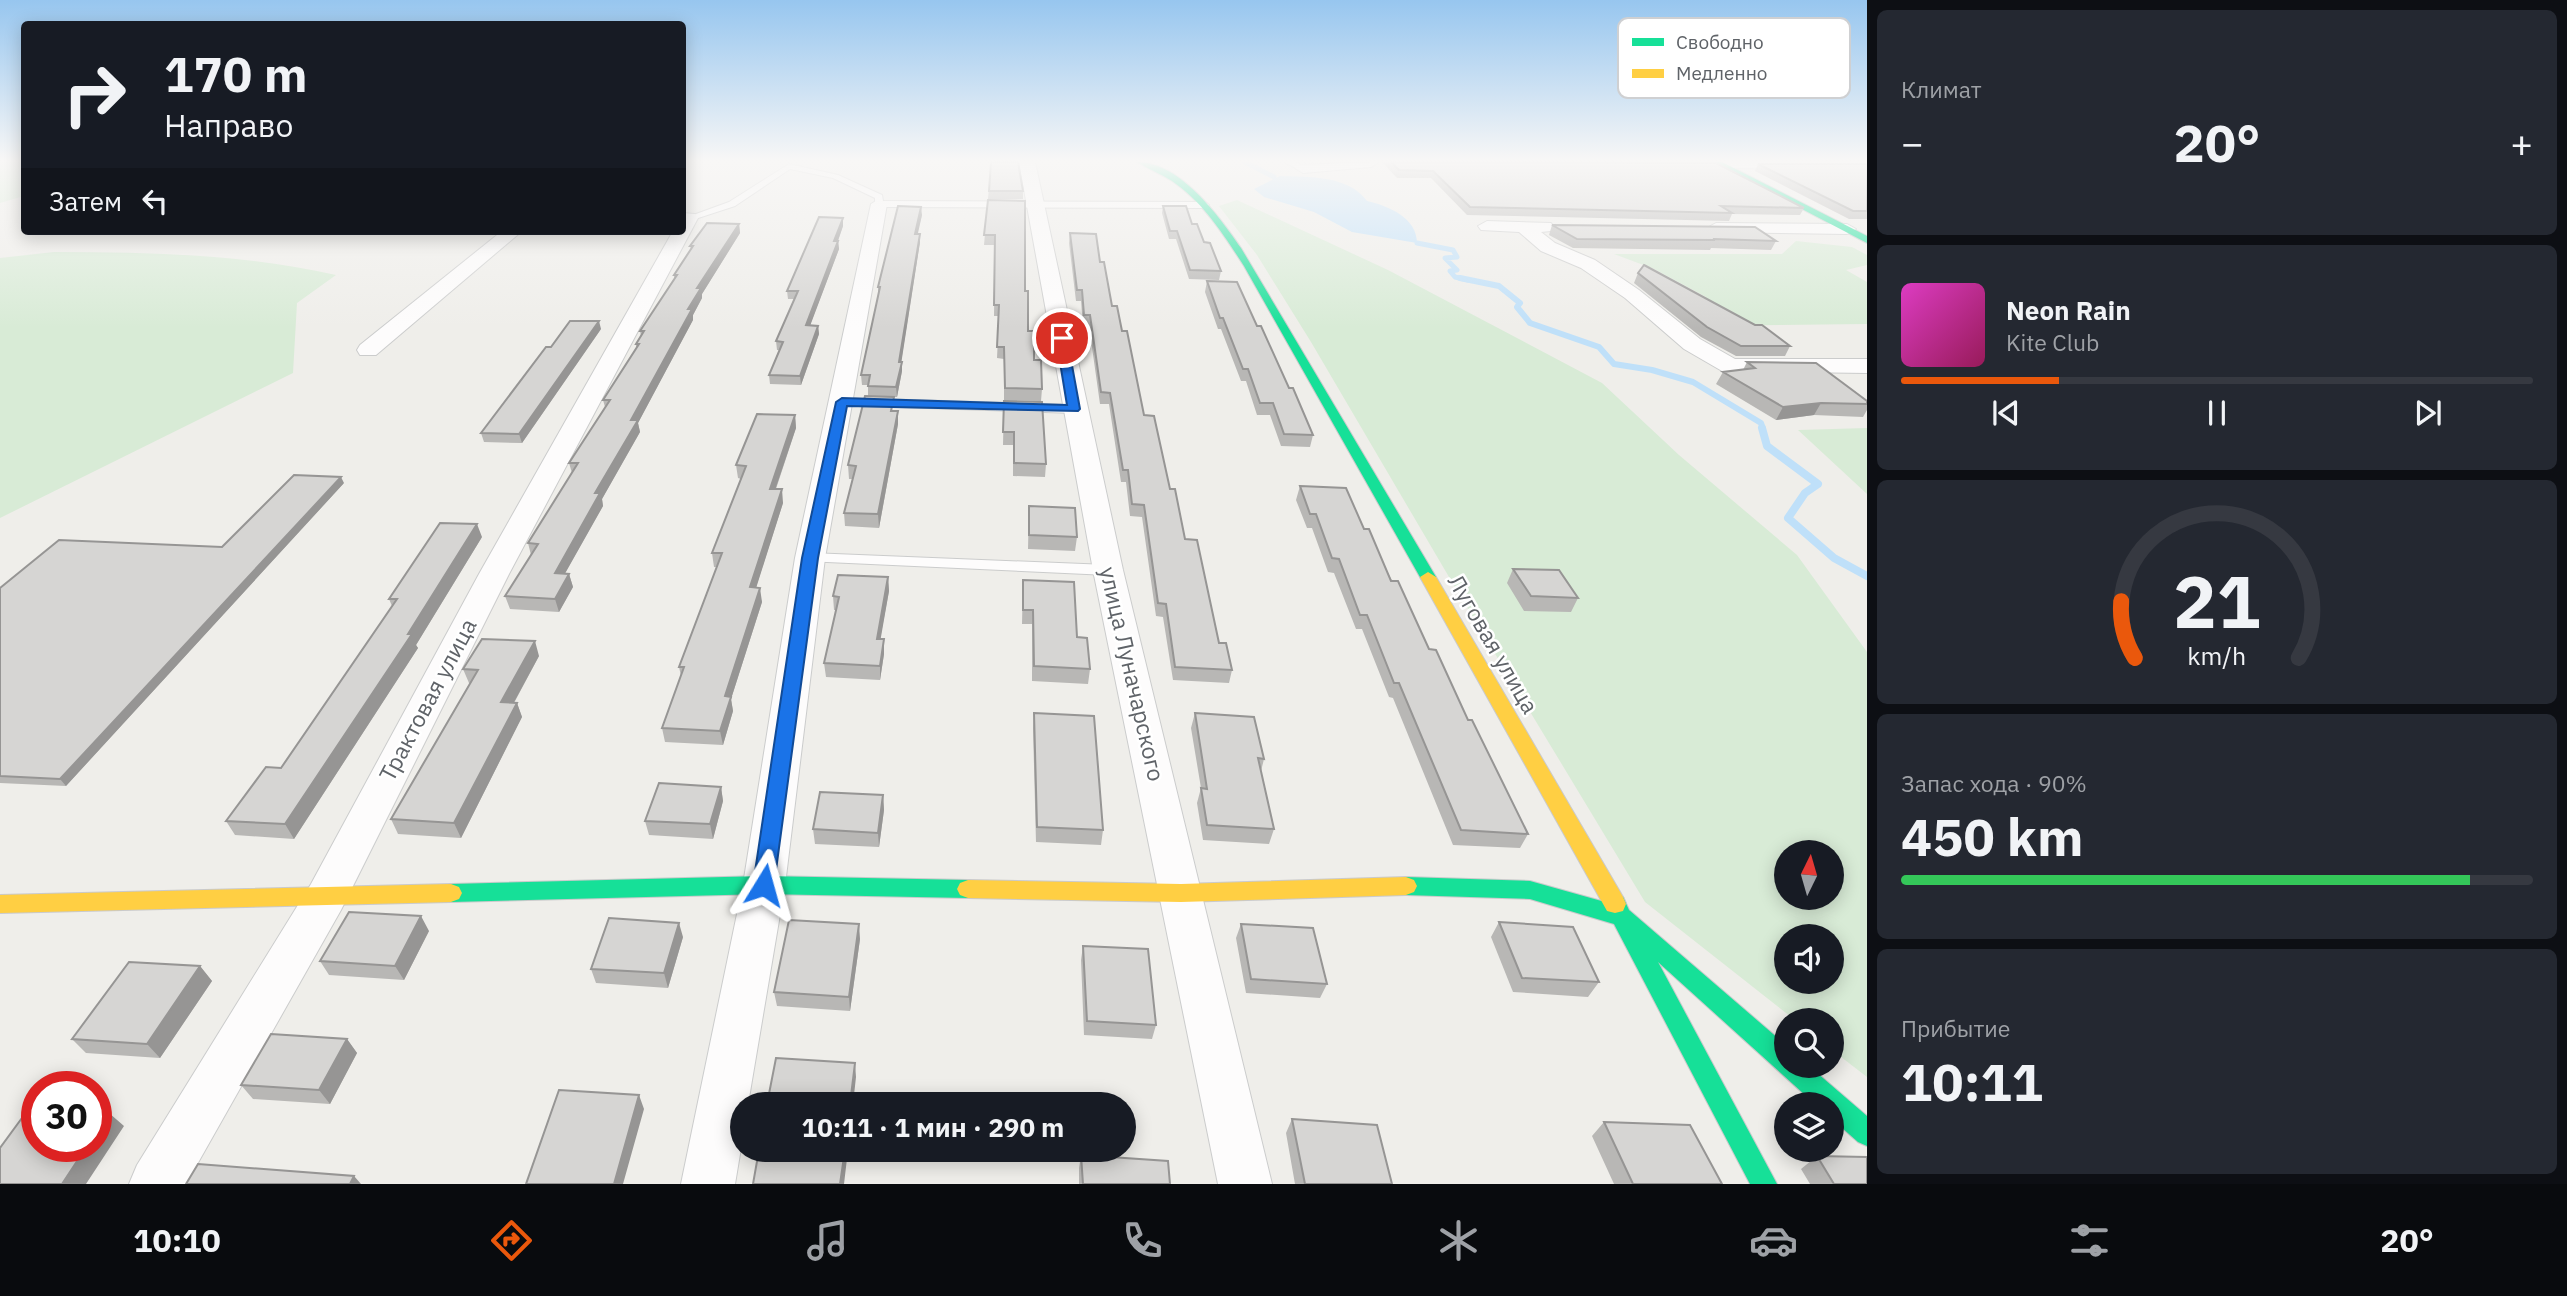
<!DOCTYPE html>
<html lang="ru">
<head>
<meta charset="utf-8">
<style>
  body { margin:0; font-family:"IBM Plex Sans",sans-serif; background:#242831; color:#f1f3f6; height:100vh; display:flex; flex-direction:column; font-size:26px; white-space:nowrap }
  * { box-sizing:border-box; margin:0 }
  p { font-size:23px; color:#9ea1a6 }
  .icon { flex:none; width:38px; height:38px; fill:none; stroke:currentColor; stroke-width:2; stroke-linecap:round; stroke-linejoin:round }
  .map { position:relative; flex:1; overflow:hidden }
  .details { display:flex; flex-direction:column; gap:10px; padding:10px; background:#0d0f14; width:700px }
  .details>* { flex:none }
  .hud { position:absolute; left:21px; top:21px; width:665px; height:214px; border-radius:7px; box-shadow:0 4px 18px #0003; background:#171b24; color:#f1f3f6; overflow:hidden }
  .needle { width:46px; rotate:5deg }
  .tools { position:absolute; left:1774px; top:840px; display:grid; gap:14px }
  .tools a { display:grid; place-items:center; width:70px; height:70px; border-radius:50%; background:#171b24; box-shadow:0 4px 18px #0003; font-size:35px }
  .speed { position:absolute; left:21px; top:1071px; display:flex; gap:14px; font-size:35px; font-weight:700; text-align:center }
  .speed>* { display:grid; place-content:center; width:91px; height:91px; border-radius:50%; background:#171b24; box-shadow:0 4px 18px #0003; line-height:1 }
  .speed .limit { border:10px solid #d22; background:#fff; color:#111 }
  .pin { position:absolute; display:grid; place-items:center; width:60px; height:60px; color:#fff; margin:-30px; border:4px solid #fff; border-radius:50%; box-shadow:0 2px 7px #0007 }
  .me { position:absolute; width:77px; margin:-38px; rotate:8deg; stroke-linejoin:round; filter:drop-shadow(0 0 5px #0008) }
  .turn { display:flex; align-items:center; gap:24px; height:147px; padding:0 28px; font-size:32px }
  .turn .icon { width:91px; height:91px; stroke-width:2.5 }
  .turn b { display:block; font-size:49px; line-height:60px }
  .then { display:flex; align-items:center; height:66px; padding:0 28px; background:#0003; gap:14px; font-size:26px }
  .big { font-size:52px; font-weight:800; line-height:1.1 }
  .details .widget { flex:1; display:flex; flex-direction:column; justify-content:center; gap:10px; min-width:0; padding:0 24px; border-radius:10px; background:#242831 }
  .details .dial { align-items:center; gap:0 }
  .dial svg { height:182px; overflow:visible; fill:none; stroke:#363941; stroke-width:7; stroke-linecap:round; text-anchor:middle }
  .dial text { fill:#f1f3f6; stroke:none }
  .song { display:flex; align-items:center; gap:21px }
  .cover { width:84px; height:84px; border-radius:10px; background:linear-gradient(135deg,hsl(310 70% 55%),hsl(330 70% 35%)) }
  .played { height:7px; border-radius:4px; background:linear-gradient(90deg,#ea580c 25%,#363941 25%) }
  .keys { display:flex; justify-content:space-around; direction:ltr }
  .heat { display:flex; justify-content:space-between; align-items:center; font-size:38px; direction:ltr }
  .charge { height:10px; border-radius:5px; background:linear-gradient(90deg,#34c759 90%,#363941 0) }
  .trip { position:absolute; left:730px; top:1092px; width:406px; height:70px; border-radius:35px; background:#171b24; box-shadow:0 4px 18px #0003; font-weight:800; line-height:70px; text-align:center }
  .menu { display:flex; height:112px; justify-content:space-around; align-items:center; background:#090b0e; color:#9ea1a6 }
  .menu .icon { width:49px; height:49px }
  .menu .on { color:#ea580c }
  .menu b { font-size:32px; color:#f1f3f6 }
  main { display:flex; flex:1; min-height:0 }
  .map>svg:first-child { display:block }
  .green { fill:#d8ebd6; fill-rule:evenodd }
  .water { fill:#bfe0f9 }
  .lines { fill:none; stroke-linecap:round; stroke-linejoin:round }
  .stream-far2 { stroke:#bfe0f9; stroke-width:5 }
  .stream-far1 { stroke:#bfe0f9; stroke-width:6 }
  .stream { stroke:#bfe0f9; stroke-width:8 }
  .lane-casing { stroke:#cbcccc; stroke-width:2 }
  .street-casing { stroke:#cbcccc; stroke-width:2 }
  .fast-casing { stroke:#cacacb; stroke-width:2 }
  .slow-casing { stroke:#cacacb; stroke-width:2 }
  .lane { fill:#fdfcfc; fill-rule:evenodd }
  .street { fill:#fdfcfc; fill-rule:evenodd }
  .fast { fill:#16e098; fill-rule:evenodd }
  .slow { fill:#ffcf43; fill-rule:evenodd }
  .wall { fill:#b8b7b5 }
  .shaded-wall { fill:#969594 }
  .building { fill:#d6d5d3; stroke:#969594; stroke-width:2 }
  .route { fill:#1a73e8; stroke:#114b97; stroke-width:2 }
  .labels { text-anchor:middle; stroke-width:5; stroke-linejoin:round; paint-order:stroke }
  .street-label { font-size:23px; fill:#5f6368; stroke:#fff }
  .key { fill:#fff; stroke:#cfd0d2; stroke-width:2 }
  .key-label { font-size:19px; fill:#5f6368 }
</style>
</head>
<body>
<main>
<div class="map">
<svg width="1867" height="1184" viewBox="0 0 1867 1184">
  <rect width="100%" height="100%" fill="#efeeea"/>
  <path class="green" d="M0,162H24V196L0,203Z
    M1237,200L1388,270L1602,383L1679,455L1797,555L1867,652V1077L1832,1050V1020H1795L1645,902L1459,594L1311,342L1257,255L1219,206ZM1787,852H1832V898H1787ZM1787,936H1832V982H1787Z
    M1796,241L1852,247L1867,255V265L1846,270L1867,282V324L1694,326L1712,312L1706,297L1654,269L1614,254H1782Z
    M54,252C149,252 243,254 336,275L297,303L293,373L0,518V258Z
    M1867,428V494L1798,430Z"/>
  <path class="water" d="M1280,176C1309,177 1348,175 1367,201C1389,206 1417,218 1417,243L1352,232L1314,212L1264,197L1254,189Z"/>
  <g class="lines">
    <path class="stream-far2" d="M1245,162L1274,177
      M1417,243L1453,250L1457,257L1445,258L1457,270L1450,271L1455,277L1468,280"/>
    <path class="stream-far1" d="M1460,278L1499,286L1520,303L1517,307L1530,323L1599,347L1614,364L1652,370L1693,382L1761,423L1763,429"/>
    <path class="stream" d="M1762,428L1767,446L1818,484L1805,493L1788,518L1834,558L1867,576"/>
    <defs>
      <path id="lane" d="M1284,162H1295L1307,168L1300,170Z
        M789,164L838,175L882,195L883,201L1205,202L1209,205L1205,208L879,207L875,204V198L833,178L790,169L735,206L689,221L685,218L729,202Z
        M842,398L1074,405L1080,409L1074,413L838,405L836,402Z
        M810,553L1108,565L1116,570L1108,575L805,561L802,558Z"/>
      <path id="street" d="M1019,162H1035L1123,570L1272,1184H1218L1093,570Z
        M1379,162L1371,167L1303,173L1295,168L1297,165Z
        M1462,162H1867V169L1470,167Z
        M879,199L887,204L825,558L785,885L748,1104H742V1142L735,1184H681L743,885L795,558L871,204Z
        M682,213L695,214L698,218L509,574L341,910L186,1184H129L137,1165L311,884L479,574L673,231H682Z
        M1487,221L1551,223L1554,227L1551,231L1541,232L1555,243L1595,260L1639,290L1700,339L1735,359H1867V373L1722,371L1684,349L1625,298L1581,268L1541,251L1519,232L1481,230L1478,226Z
        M1716,223L1847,224L1856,229L1847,234L1710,232L1707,228Z
        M502,231H522L376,355H360L357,350L360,345Z"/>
      <path id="fast" d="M1137,162C1180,162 1219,216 1241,248L1436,577L1433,580H1423L1420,577L1244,266C1224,235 1203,202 1172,181C1161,174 1148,169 1137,162Z
        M1712,162H1722L1867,236V243Z
        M764,876L968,880L976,883L979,889L976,895L968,898L764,894L451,902L443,899L440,893L443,887L451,884Z
        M1406,877L1530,881L1605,902L1607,897L1615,895L1623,897L1629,910L1787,1046V1066H1809L1867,1116V1146L1858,1142L1832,1119V1104H1815L1658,962L1777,1184H1750L1614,924L1530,899L1406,895L1398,892L1395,886L1398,880Z"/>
      <path id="slow" d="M1428,572L1436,577L1623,897L1626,904L1623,911L1615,913L1607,911L1420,577Z
        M1406,877L1414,880L1417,886L1414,892L1406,895L1181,902L968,898L960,895L957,889L960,883L968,880L1181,884Z
        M451,884L459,887L462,893L459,899L451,902L0,913V895Z"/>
    </defs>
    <use href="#lane" class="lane-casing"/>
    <use href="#street" class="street-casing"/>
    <use href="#fast" class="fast-casing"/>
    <use href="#slow" class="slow-casing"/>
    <use href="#lane" class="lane"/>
    <use href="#street" class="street"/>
    <use href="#fast" class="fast"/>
    <use href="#slow" class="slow"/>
  </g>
  <path class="wall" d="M991,162L1023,191V199H988Z
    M1382,162L1716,163L1804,208L1800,215L1732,214L1729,221L1467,215L1431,178H1397Z
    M1758,164H1867V219H1849L1755,171Z
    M988,200L1025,291L1028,331L1042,389L1041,401L1004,400V359L997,358L999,316H994L995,245H984Z
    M1163,206L1192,224L1221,271L1219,280L1189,279L1176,239H1169L1162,213Z
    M922,215L917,234H920V242L901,362L902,371L897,397L869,396L894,411H898V424L879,528L845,526L844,513L853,479H849L848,465L868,396V385H862L861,375L878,296V287Z
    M843,218V226L838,241L839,249L810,325L818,326L819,334L801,385L770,384L769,375L779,350H777L776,341L794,299H788L787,291Z
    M739,224L740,233L702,294V298L693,315V320L638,423L640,432L602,499L603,506L565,573L569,574L573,587L559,612L510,609L505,596L531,555L528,543L572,473L569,463L605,407L603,400L636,348V344L641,336L640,331L674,279V275L691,249L690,246Z
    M1552,225L1776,241L1771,250L1711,248L1710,250L1573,248L1549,235Z
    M1070,233L1100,262L1112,306L1122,331L1144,415L1170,489L1185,539L1219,643L1232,670L1229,683L1173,680L1163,617L1156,616L1142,517L1130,516L1126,482H1121L1109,404H1100L1089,326H1083L1081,301H1076L1069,243Z
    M1638,273L1790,346L1785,356H1736L1701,337L1634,283Z
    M1207,281L1257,326L1313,435L1310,447L1281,446L1270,415H1257L1246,381H1241L1221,329H1218L1205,292Z
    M601,329L522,443L484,442L481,433Z
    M1747,362L1867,401V410L1863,417L1814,415L1776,420L1716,384L1723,372L1743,370Z
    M1004,401L1046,464L1045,477L1013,476V445H1003Z
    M795,415L796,428L776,489L783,503L756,587L762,602L731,699L733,711L723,745L665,742L662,728L681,676L679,667L717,567H714L712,553L741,479L738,478L736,465Z
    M344,483L66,786L0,783V588L222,547Z
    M1300,486L1364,529L1468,720L1528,834L1520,848L1453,845L1393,698L1389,697L1362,629H1356L1334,573L1328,572L1312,528H1307L1296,500Z
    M1029,506L1077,537L1075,551L1028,549Z
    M482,537L416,645L418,648L294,839L235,835L226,821L281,768L392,606L389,599Z
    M1513,569L1578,598L1571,612L1524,611L1507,583Z
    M888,577L889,591L880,639L884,654L880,680L826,677L824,663L836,610H834L833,596Z
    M1023,580L1077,637L1090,669L1088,684L1032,681V624H1022Z
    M539,656L514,703H517L522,717L461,838L398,834L391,819L470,683H469L463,669Z
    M1034,713L1103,830L1101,845L1036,842L1033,728Z
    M1195,713L1264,759L1261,771L1274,829L1269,844L1203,840L1197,803L1201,788L1191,728Z
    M721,787L723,801L713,839L649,835L645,821Z
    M883,795L884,810L879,847L815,844L813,829Z
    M1499,922L1599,982L1588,997L1513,992L1491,937Z
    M1241,924L1327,984L1320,998L1246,993L1236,938Z
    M429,931L404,980L329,975L320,961Z
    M683,937L668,988L596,983L591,969Z
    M860,939L850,1011L777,1006L774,992Z
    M1083,946L1156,1025L1152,1039L1084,1035L1081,960Z
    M200,966L212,981L160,1058L86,1053L72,1039Z
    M347,1039L357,1053L330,1104L253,1099L241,1085Z
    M1292,1119L1392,1184H1295L1286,1133Z
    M1604,1122L1722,1184H1614L1592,1136Z
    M1081,1155L1170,1184H1079V1168Z
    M1817,1156L1867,1184H1810L1801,1169Z"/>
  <path class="shaded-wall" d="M921,207L922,215L916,242L915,234Z
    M843,218V226L835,249L834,241Z
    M739,224L740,233L702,294V298L693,315V320L638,423L640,432L602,499L603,506L558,586L555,573L631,420L688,309L697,288Z
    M920,234V242L900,371L899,362Z
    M838,241L839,249L807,334L806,325Z
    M599,321L601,329L522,443L519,434Z
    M818,326L819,334L801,385L800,376Z
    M902,362V371L897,397L896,387Z
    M1821,403L1814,415L1776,420L1783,407Z
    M898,411V424L879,528L878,514Z
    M795,415L796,428L771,502L770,489Z
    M341,477L344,483L66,786L60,779Z
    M782,489L783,503L752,601L750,587Z
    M477,524L482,537L416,645L418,648L294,839L285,824Z
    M569,574L573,587L559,612L555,599Z
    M888,577L889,591L878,654L877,639Z
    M760,588L762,602L731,699L733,711L723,745L720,731L725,696Z
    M884,639V654L880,680V666Z
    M535,641L539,656L506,717L501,702Z
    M517,703L522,717L461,838L454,823Z
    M721,787L723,801L713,839L710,824Z
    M883,795L884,810L879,847L878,833Z
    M421,916L429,931L404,980L395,966Z
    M679,923L683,937L668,988L664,973Z
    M859,924L860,939L850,1011L849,997Z
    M200,966L212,981L160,1058L147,1044Z
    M347,1039L357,1053L330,1104L319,1090Z
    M855,1063L856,1077L853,1104H850Z
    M639,1095L644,1109L623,1184H614Z
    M109,1113L124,1126L86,1184H62L87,1146H96V1132Z
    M845,1150H848L844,1184H840Z
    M354,1176L361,1184H350Z"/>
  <path class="building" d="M991,162H1018L1023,191H989Z
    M1391,162L1716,163L1804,208L1721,206L1732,213L1470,207L1433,171L1399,170Z
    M1758,164H1867V211H1853Z
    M988,200L1025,201V291H1028V331H1034V360H1041L1042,389L1005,388L1004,347H997L999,305H994L995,235H984Z
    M898,206L921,207L915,234H920L899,362H902L896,387L868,386L870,375H861L880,287H878Z
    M1163,206H1186L1192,224H1197L1204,242L1210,243L1221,271L1190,270L1177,231H1170Z
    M819,217L843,218L834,241H838L806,325L818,326L800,376L769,375L783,342L776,341L798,291H787Z
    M707,223L739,224L697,288H701L688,309H692L631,420H638L595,493H600L555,573L569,574L555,599L505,596L538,544L528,543L578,463H569L610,400H603L639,344H636L644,331H640L677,275H674L693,246H690Z
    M1552,225L1755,227L1776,241L1713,239L1715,240L1577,239Z
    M1070,233L1096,234L1100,262H1104L1112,306H1117L1122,331H1127L1144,415L1154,416L1170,489H1175L1185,539L1197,540L1219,643H1226L1232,670L1175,667L1166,604L1158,603L1144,505L1132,504L1128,470H1123L1110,393L1101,392L1090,315H1084L1082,290H1077Z
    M1644,265L1755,325H1762L1790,346H1741L1707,327L1638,273Z
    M1207,281L1237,282L1257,326H1261L1289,388H1293L1313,435L1284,434L1273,403H1260L1248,369H1243L1223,318H1220Z
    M570,321H599L519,434L481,433L546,347H551Z
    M1747,362L1816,363L1867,401V404L1821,403L1783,407L1723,372L1755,368Z
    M865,396L894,397L891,411H898L878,514L844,513L856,466L848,465Z
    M1004,401L1042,402L1046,464L1014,463V432H1003Z
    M757,414L795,415L770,489H782L750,587L760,588L725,696L731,697L720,731L662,728L684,667H679L722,553H712L746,466L736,465Z
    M294,475L341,477L60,779L0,776V588L59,540L222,547Z
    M1300,486L1346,488L1364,529H1369L1391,581H1398L1429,649L1436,650L1468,720H1472L1528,834L1461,830L1399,683H1394L1367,615H1360L1339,559L1332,558L1316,514H1310Z
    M1029,506L1075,508L1077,537L1029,535Z
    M440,523L477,524L408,634H412L285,824L226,821L266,767L281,768L397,599H389Z
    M1513,569L1559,570L1578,598L1531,596Z
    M838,575L888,577L877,639H884L880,666L824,663L839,597L833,596Z
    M1023,580L1074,582L1077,637L1087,638L1090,669L1034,666L1033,610H1023Z
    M482,639L535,641L501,702L517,703L454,823L391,819L478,670L463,669Z
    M1034,713L1094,716L1103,830L1037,827Z
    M1195,713L1254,717L1264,759L1258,758L1274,829L1207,825L1201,788L1207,789Z
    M659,783L721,787L710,824L645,821Z
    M820,792L883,795L878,833L813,829Z
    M349,912L421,916L395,966L320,961Z
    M609,918L679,923L664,973L591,969Z
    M789,920L859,924L849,997L774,992Z
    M1499,922L1573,927L1599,982L1522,978Z
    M1241,924L1313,928L1327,984L1251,979Z
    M1083,946L1148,949L1156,1025L1087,1021Z
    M129,962L200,966L147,1044L72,1039Z
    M271,1034L347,1039L319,1090L241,1085Z
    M776,1058L855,1063L850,1104H767Z
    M559,1090L639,1095L614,1184H526Z
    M30,1107L37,1108V1146H87L62,1184H0V1148Z
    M96,1112L109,1113L96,1132Z
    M1292,1119L1377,1125L1392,1184H1305Z
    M1604,1122L1690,1125L1722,1184H1633Z
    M759,1150H845L840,1184H753Z
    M1081,1155L1168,1161L1170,1184H1083Z
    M1817,1156L1867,1157V1184H1834Z
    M198,1164L354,1176L350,1184H186Z"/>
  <linearGradient id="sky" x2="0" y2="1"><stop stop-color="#97c6ef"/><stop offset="0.49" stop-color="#f8f7f6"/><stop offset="1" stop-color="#f8f7f6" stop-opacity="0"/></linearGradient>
  <rect width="1867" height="328" fill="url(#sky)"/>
  <path class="route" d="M1062,334L1067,338L1080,409L1078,411L847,406L818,558L774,885L771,891L764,894L756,891L753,885L802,558L836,402L842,398L1067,405L1056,338Z"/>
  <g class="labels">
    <g class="street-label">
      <text transform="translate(1493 644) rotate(60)" y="8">Луговая улица</text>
      <text transform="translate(1132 674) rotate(77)" y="8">улица Луначарского</text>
      <text transform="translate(428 700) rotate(-62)" y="8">Трактовая улица</text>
    </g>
  </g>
  <rect x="1618" y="18" width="232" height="80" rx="10" class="key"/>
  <rect x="1632" y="38" width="32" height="8" fill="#16e098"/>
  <rect x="1632" y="69" width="32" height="9" fill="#ffcf43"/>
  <g class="key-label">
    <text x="1676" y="49">Свободно</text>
    <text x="1676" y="80">Медленно</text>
  </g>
</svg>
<div class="tools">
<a><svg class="needle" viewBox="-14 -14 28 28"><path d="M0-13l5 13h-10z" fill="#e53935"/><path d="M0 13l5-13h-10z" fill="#9ea1a6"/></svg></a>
<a><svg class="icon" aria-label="sound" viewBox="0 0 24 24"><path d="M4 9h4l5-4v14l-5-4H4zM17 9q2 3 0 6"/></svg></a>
<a><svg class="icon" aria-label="search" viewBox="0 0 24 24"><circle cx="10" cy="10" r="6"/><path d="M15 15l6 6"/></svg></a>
<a><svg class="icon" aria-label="layers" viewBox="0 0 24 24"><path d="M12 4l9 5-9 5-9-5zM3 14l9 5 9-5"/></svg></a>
</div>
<div class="speed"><div class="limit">30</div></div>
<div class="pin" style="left:1062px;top:338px;background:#d93025"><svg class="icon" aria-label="arrive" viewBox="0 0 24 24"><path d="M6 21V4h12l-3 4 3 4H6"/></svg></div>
<svg class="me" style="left:764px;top:885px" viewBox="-20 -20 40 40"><path d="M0-17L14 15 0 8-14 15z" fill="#1a73e8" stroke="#fff" stroke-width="4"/></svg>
<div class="trip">10:11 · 1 мин · 290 m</div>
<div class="hud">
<div class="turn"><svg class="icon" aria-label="right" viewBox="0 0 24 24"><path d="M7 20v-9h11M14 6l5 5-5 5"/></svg><div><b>170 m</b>Направо</div></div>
<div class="then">Затем<svg class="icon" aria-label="left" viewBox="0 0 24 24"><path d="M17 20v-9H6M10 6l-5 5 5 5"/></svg></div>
</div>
</div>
<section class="details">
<div class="widget"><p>Климат</p>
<div class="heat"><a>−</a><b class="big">20°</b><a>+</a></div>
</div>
<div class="widget">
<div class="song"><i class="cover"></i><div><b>Neon Rain</b><p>Kite Club</p></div></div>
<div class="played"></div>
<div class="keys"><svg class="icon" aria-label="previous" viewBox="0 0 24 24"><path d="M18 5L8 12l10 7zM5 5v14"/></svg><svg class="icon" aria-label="pause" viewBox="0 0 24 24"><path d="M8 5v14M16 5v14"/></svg><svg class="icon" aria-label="next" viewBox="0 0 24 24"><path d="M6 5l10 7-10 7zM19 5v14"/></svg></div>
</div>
<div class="widget dial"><svg viewBox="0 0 100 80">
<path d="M14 69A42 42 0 1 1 86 69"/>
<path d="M14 69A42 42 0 0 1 8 44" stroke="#ea580c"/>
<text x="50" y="56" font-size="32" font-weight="700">21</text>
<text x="50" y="72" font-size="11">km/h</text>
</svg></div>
<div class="widget"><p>Запас хода · 90%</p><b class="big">450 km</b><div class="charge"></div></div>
<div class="widget"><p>Прибытие</p><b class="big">10:11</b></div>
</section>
</main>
<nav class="menu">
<b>10:10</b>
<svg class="icon on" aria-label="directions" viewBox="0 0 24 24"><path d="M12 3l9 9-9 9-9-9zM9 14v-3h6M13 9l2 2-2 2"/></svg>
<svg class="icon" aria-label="music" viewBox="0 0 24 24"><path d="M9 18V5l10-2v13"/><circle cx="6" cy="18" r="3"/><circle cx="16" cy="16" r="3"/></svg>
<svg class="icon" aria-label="phone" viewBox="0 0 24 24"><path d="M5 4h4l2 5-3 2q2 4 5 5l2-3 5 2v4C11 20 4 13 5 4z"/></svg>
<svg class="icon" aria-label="climate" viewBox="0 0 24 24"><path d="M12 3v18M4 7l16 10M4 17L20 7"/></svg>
<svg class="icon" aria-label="car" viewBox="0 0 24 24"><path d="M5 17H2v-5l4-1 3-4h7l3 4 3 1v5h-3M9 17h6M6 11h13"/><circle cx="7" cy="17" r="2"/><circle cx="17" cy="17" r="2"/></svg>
<svg class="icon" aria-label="filters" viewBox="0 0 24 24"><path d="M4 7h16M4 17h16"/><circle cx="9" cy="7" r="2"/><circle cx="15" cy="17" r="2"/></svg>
<b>20°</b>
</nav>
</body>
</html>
